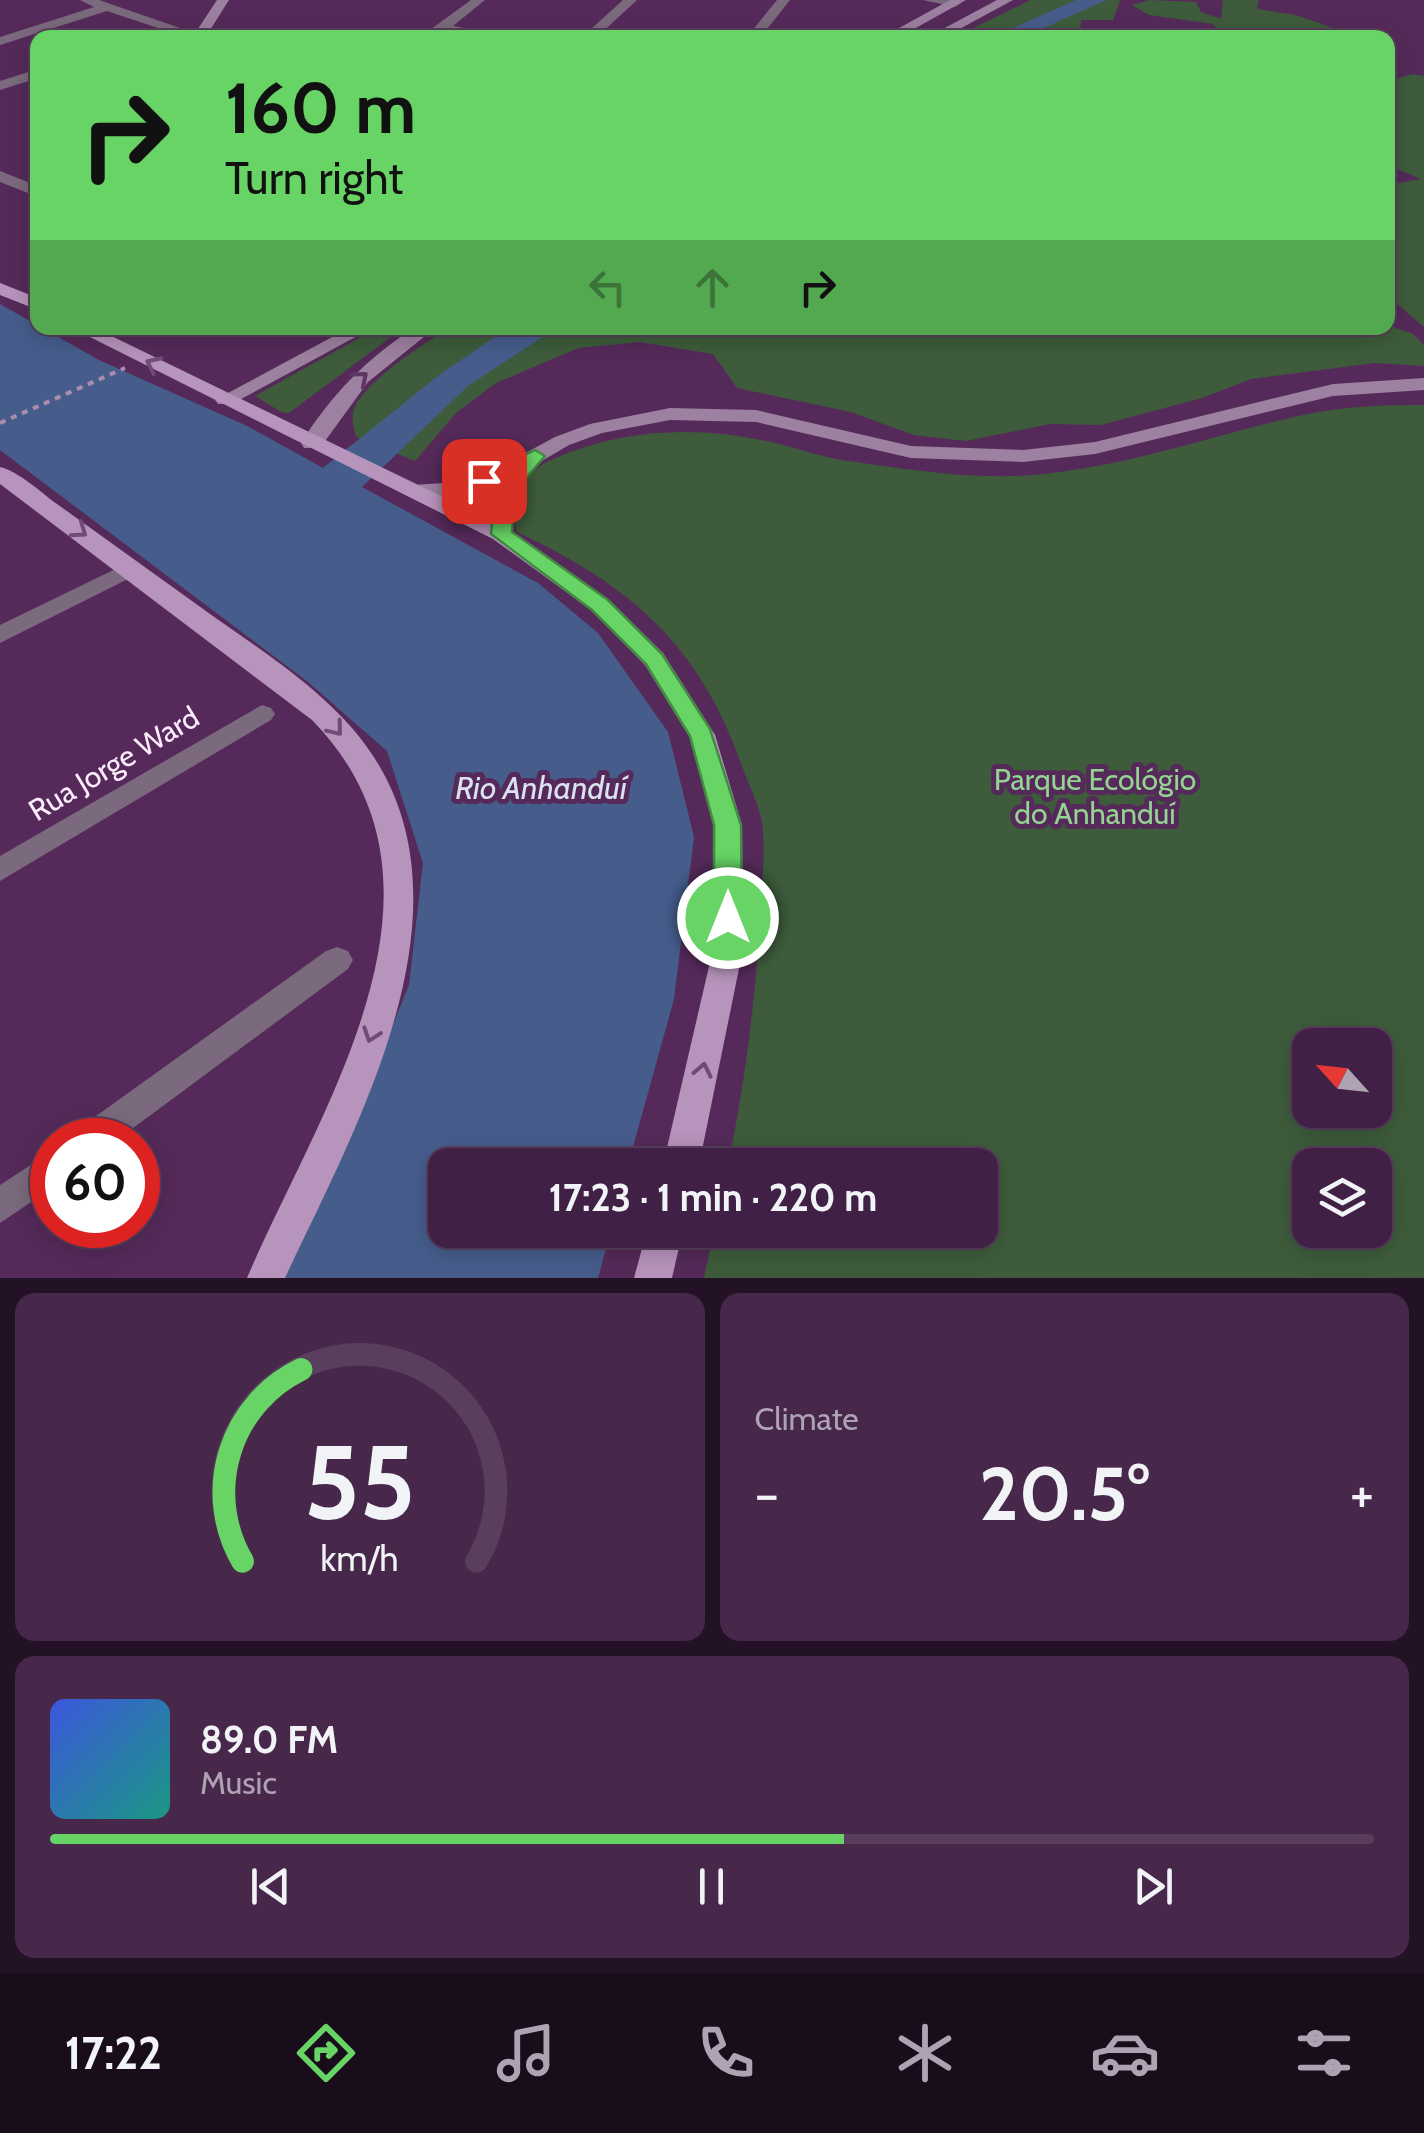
<!DOCTYPE html>
<html lang="en">
<head>
<meta charset="utf-8">
<style>
  body { margin:0; font-family:Cabin,sans-serif; background:#47284b; color:#f1f3f6; height:100vh; display:flex; flex-direction:column; font-size:38px; white-space:nowrap }
  * { box-sizing:border-box; margin:0 }
  p { font-size:32px; color:#aea3b2 }
  .icon { flex:none; width:55px; height:55px; fill:none; stroke:currentColor; stroke-width:2; stroke-linecap:round; stroke-linejoin:round }
  .map { position:relative; height:1278px; overflow:hidden }
  .sheet { display:flex; flex-direction:column; gap:15px; padding:15px; background:#231225; flex:1 }
  .sheet>* { flex:none }
  .hud { position:absolute; left:30px; top:30px; width:1365px; height:305px; border-radius:20px; box-shadow:0 5px 25px #0003,0 0 0 2px #593e5d; background:#67d465; color:#111; overflow:hidden }
  .needle { width:65px; rotate:297deg }
  .fabs { position:absolute; left:1292px; top:1028px; display:grid; gap:20px }
  .fabs a { display:grid; place-items:center; width:100px; height:100px; border-radius:20px; background:#402044; box-shadow:0 5px 25px #0003,0 0 0 2px #593e5d; font-size:50px }
  .speed { position:absolute; left:30px; top:1118px; display:flex; gap:20px; font-size:50px; font-weight:700; text-align:center }
  .speed>* { display:grid; place-content:center; width:130px; height:130px; border-radius:50%; background:#402044; box-shadow:0 5px 25px #0003,0 0 0 2px #593e5d; line-height:1 }
  .speed .limit { border:15px solid #d22; background:#fff; color:#111 }
  .pin { position:absolute; display:grid; place-items:center; width:85px; height:85px; color:#fff; margin:-42px; border-radius:20px; box-shadow:0 5px 15px #0006 }
  .me { position:absolute; width:110px; margin:-55px; rotate:0deg; stroke-linejoin:round; filter:drop-shadow(0 0 8px #0008) }
  .turn { display:flex; align-items:center; gap:35px; height:210px; padding:0 30px; font-size:45px }
  .turn .icon { width:130px; height:130px; stroke-width:2.5 }
  .turn b { display:block; font-size:70px; line-height:85px }
  .lanes { display:flex; align-items:center; height:95px; padding:0 30px; background:#0003; justify-content:center; gap:50px; direction:ltr }
  .lanes .off { opacity:.35 }
  .big { font-size:75px; font-weight:700; line-height:1.1 }
  .sheet .card { flex:1; display:flex; flex-direction:column; justify-content:center; gap:15px; min-width:0; padding:0 35px; border-radius:20px; background:#47284b }
  .sheet .dial { align-items:center; gap:0 }
  .dial svg { height:260px; overflow:visible; fill:none; stroke:#593e5d; stroke-width:7; stroke-linecap:round; text-anchor:middle }
  .dial text { fill:#f1f3f6; stroke:none }
  .song { display:flex; align-items:center; gap:30px }
  .cover { width:120px; height:120px; border-radius:15px; background:linear-gradient(135deg,hsl(230 70% 55%),hsl(170 70% 35%)) }
  .played { height:10px; border-radius:5px; background:linear-gradient(90deg,#67d465 60%,#593e5d 60%) }
  .keys { display:flex; justify-content:space-around; direction:ltr }
  .heat { display:flex; justify-content:space-between; align-items:center; font-size:55px; direction:ltr }
  .sheet .tiles { flex:1; display:grid; gap:15px; grid-template-columns:1fr 1fr }
  .card:last-child { grid-column:span 2 }
  .trip { position:absolute; left:428px; top:1148px; width:570px; height:100px; border-radius:20px; background:#402044; box-shadow:0 5px 25px #0003,0 0 0 2px #593e5d; font-weight:700; line-height:100px; text-align:center }
  .dock { display:flex; height:160px; justify-content:space-around; align-items:center; background:#1a0d1b; color:#aea3b2 }
  .dock .icon { width:70px; height:70px }
  .dock .current { color:#67d465 }
  .dock b { font-size:45px; color:#f1f3f6 }
  .map>svg:first-child { display:block }
  .green { fill:#3e5c3c; fill-rule:evenodd }
  .water { fill:#465d8c }
  .lines { fill:none; stroke-linecap:round; stroke-linejoin:round }
  .path { stroke:#ab8eae; stroke-width:4; stroke-dasharray:6 6; stroke-linecap:butt }
  .street { fill:#7b6a7d; fill-rule:evenodd }
  .secondary { fill:#9d81a0; fill-rule:evenodd }
  .primary { fill:#b794bb; fill-rule:evenodd }
  .oneway { stroke:#724a77 }
  .oneway2 { stroke:#603764 }
  .route { fill:#67d465; stroke:#438a42; stroke-width:2.5 }
  .labels { text-anchor:middle; stroke-width:10; stroke-linejoin:round; paint-order:stroke }
  .street-label { font-size:30px; fill:#fcecfd; stroke:#552a5a }
  .park-label { font-size:30px; fill:#94d391; stroke:#552a5a }
  .water-label { font-size:32px; font-style:italic; fill:#dae2f1; stroke:#552a5a }
</style>
</head>
<body>
<div class="map">
<svg width="1424" height="1278" viewBox="0 0 1424 1278">
  <rect width="100%" height="100%" fill="#552a5a"/>
  <path class="green" d="M1031,0H1120L1113,20H1081L1080,32L1068,37L952,38Z
    M1150,0L1196,2L1201,12L1221,19L1223,0H1259L1257,9L1296,15L1358,37H1210L1221,34L1213,24L1149,15L1132,5Z
    M1413,74L1424,76V327L1388,296V185L1421,179L1388,165V81Z
    M1388,325L1413,334L1424,345V366L1375,363L1251,379L1202,398L1101,425L1050,424L966,441L914,435L851,412L737,388L713,354L640,342L578,348L496,383L456,413L415,461L356,437C355,430 351,420 353,413C359,385 426,341 451,328Z
    M377,328H403L289,413L281,412L255,396Z
    M1424,405V1278H704L714,1230H980V1165H728C746,1079 757,988 761,900C762,878 765,854 763,831C762,810 749,786 742,766C700,645 630,585 517,532C508,500 522,473 553,459C625,428 698,425 775,443C797,448 818,456 841,460C897,468 957,478 1014,476C1114,472 1207,436 1303,415C1343,406 1384,405 1424,405ZM1310,1045H1375V1110H1310ZM1310,1165H1375V1230H1310Z"/>
  <path class="water" d="M1076,0H1106L1024,37H992Z
    M0,304L99,360L247,426L323,468L439,375L508,328H556L468,386L362,487L538,583L598,633L668,732L694,837L674,999L628,1165H445V1230H611L598,1278H283L329,1182L409,985L423,863L387,751L308,682L0,450Z"/>
  <g class="lines">
    <path class="path" d="M0,423L125,368"/>
    <path class="street" d="M80,0H99L209,38H188L107,11L0,45V37L94,7Z
      M471,0H485L453,26L524,38L431,35V29Z
      M623,0H637L596,38H581Z
      M777,0H790L760,38H746Z
      M923,0H958L961,3L955,7Z
      M38,69V78L0,90V81Z
      M0,171L38,186V197L0,182Z
      M132,561L144,568L140,573L0,643V625Z
      M262,705L271,708L275,714L271,720L0,881V856Z
      M337,947L348,951L353,960L348,969L117,1140H73L78,1129L326,951Z
      M52,1151V1188L0,1223V1185Z"/>
    <path class="secondary" d="M217,0H229L205,38H192Z
      M950,0H966L898,38H881Z
      M997,0H1013L943,38H926Z
      M349,328H372L232,404H218L215,400Z
      M414,328H435L368,382L320,448H304L301,443C331,395 366,359 414,328Z
      M1424,378V390L1333,396L1095,454L1023,462L911,458L756,422L670,420L602,433L569,445L535,465L516,490L512,534L501,541L490,534L494,489L498,483C476,491 419,508 401,492L412,485L461,482L496,469L555,437L590,424L670,408L756,410L911,446L1023,450L1095,442L1333,384Z"/>
    <path class="primary" d="M0,283L38,298V310L0,295Z
      M72,328H95L509,529L609,600L663,653L715,735L742,825L743,949L699,1165H663L713,949L714,825L689,736L645,665L591,610L493,539Z
      M0,467C20,472 40,492 57,504C102,536 147,569 192,601C249,643 317,683 361,739C486,899 357,1124 285,1278H247C319,1109 475,887 312,720L0,484Z
      M647,1230H683L672,1278H634Z"/>
  </g>
  <defs><path id="oneway-chevron" d="M-2-3.5L2.5 0L-2 3.5" fill="none" stroke-width="1.6" stroke-linecap="round" stroke-linejoin="round" transform="scale(2.5)"/></defs>
  <g class="oneway">
    <use href="#oneway-chevron" transform="translate(153 364) rotate(-154)"/>
    <use href="#oneway-chevron" transform="translate(80 531) rotate(35)"/>
    <use href="#oneway-chevron" transform="translate(336 729) rotate(51)"/>
    <use href="#oneway-chevron" transform="translate(371 1035) rotate(109)"/>
    <use href="#oneway-chevron" transform="translate(703 1070) rotate(-78)"/>
  </g>
  <use class="oneway2" href="#oneway-chevron" transform="translate(361 378) rotate(-40)"/>
  <path class="route" d="M535,450L545,456L515,491L512,532L608,600L662,654L710,729L741,825L742,918L738,926L728,929L718,926L714,918V825L690,736L646,664L592,610L491,534L495,490L504,479L484,487L474,481Z"/>
  <g class="labels">
    <g class="street-label">
      <text transform="translate(114 764) rotate(-31)" y="10">Rua Jorge Ward</text>
    </g>
    <g class="park-label">
      <text x="1095" y="790">Parque Ecológio<tspan x="1095" dy="34">do Anhanduí</tspan></text>
    </g>
    <g class="water-label">
      <text x="541" y="799">Rio Anhanduí</text>
    </g>
  </g>
</svg>
<div class="fabs">
<a><svg class="needle" viewBox="-14 -14 28 28"><path d="M0-13l5 13h-10z" fill="#e53935"/><path d="M0 13l5-13h-10z" fill="#aea3b2"/></svg></a>
<a><svg class="icon" aria-label="layers" viewBox="0 0 24 24"><path d="M12 4l9 5-9 5-9-5zM3 14l9 5 9-5"/></svg></a>
</div>
<div class="speed"><div class="limit">60</div></div>
<div class="pin" style="left:484px;top:481px;background:#d93025"><svg class="icon" aria-label="arrive" viewBox="0 0 24 24"><path d="M6 21V4h12l-3 4 3 4H6"/></svg></div>
<svg class="me" style="left:728px;top:918px" viewBox="-20 -20 40 40"><circle r="17" fill="#67d465" stroke="#fff" stroke-width="3"/><path d="M0-11L8 9 0 5-8 9z" fill="#fff"/></svg>
<div class="trip">17:23 · 1 min · 220 m</div>
<div class="hud">
<div class="turn"><svg class="icon" aria-label="right" viewBox="0 0 24 24"><path d="M7 20v-9h11M14 6l5 5-5 5"/></svg><div><b>160 m</b>Turn right</div></div>
<div class="lanes"><svg class="icon off" aria-label="left" viewBox="0 0 24 24"><path d="M17 20v-9H6M10 6l-5 5 5 5"/></svg><svg class="icon off" aria-label="ahead" viewBox="0 0 24 24"><path d="M12 20V5M6 11l6-6 6 6"/></svg><svg class="icon" aria-label="right" viewBox="0 0 24 24"><path d="M7 20v-9h11M14 6l5 5-5 5"/></svg></div>
</div>
</div>
<section class="sheet">
<div class="tiles">
<div class="card dial"><svg viewBox="0 0 100 80">
<path d="M14 69A42 42 0 1 1 86 69"/>
<path d="M14 69A42 42 0 0 1 32 10" stroke="#67d465"/>
<text x="50" y="56" font-size="32" font-weight="700">55</text>
<text x="50" y="72" font-size="11">km/h</text>
</svg></div>
<div class="card"><p>Climate</p>
<div class="heat"><a>−</a><b class="big">20.5°</b><a>+</a></div>
</div>
<div class="card">
<div class="song"><i class="cover"></i><div><b>89.0 FM</b><p>Music</p></div></div>
<div class="played"></div>
<div class="keys"><svg class="icon" aria-label="previous" viewBox="0 0 24 24"><path d="M18 5L8 12l10 7zM5 5v14"/></svg><svg class="icon" aria-label="pause" viewBox="0 0 24 24"><path d="M8 5v14M16 5v14"/></svg><svg class="icon" aria-label="next" viewBox="0 0 24 24"><path d="M6 5l10 7-10 7zM19 5v14"/></svg></div>
</div>
</div>
</section>
<nav class="dock">
<b>17:22</b>
<svg class="icon current" aria-label="directions" viewBox="0 0 24 24"><path d="M12 3l9 9-9 9-9-9zM9 14v-3h6M13 9l2 2-2 2"/></svg>
<svg class="icon" aria-label="music" viewBox="0 0 24 24"><path d="M9 18V5l10-2v13"/><circle cx="6" cy="18" r="3"/><circle cx="16" cy="16" r="3"/></svg>
<svg class="icon" aria-label="phone" viewBox="0 0 24 24"><path d="M5 4h4l2 5-3 2q2 4 5 5l2-3 5 2v4C11 20 4 13 5 4z"/></svg>
<svg class="icon" aria-label="climate" viewBox="0 0 24 24"><path d="M12 3v18M4 7l16 10M4 17L20 7"/></svg>
<svg class="icon" aria-label="car" viewBox="0 0 24 24"><path d="M5 17H2v-5l4-1 3-4h7l3 4 3 1v5h-3M9 17h6M6 11h13"/><circle cx="7" cy="17" r="2"/><circle cx="17" cy="17" r="2"/></svg>
<svg class="icon" aria-label="filters" viewBox="0 0 24 24"><path d="M4 7h16M4 17h16"/><circle cx="9" cy="7" r="2"/><circle cx="15" cy="17" r="2"/></svg>
</nav>
</body>
</html>
